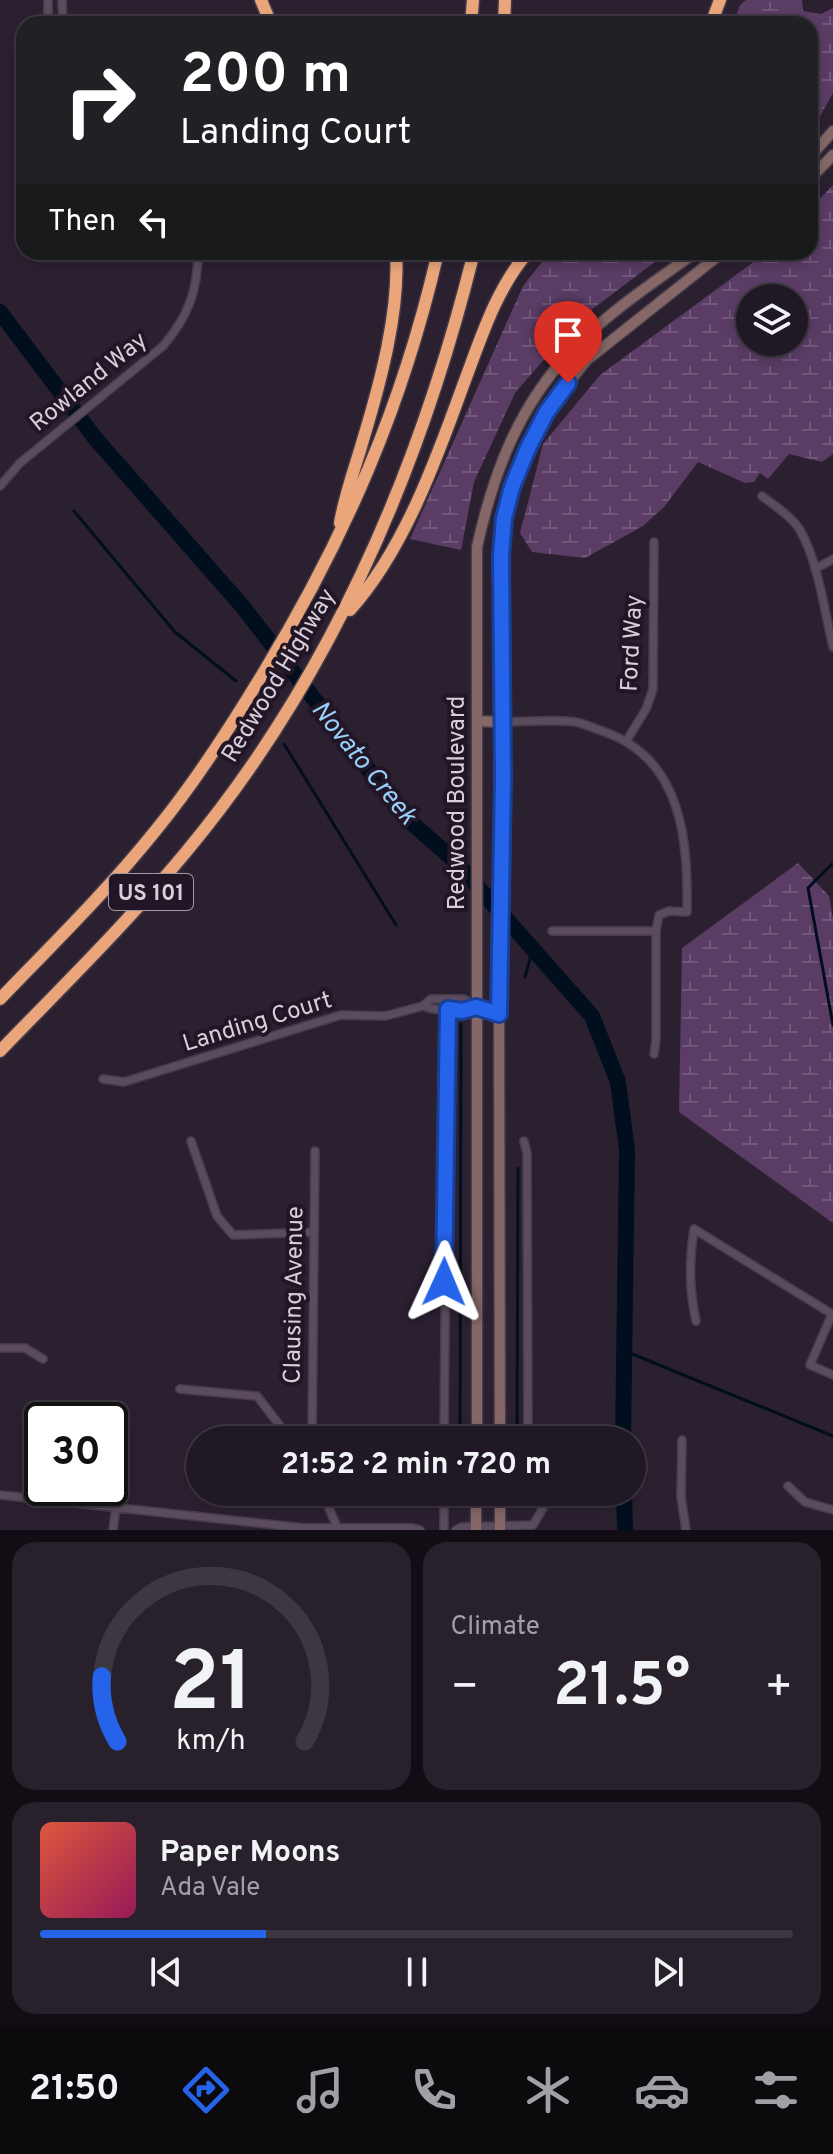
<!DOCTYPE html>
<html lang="en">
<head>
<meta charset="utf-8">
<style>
  body { margin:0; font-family:Overpass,sans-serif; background:#28212c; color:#f1f3f6; height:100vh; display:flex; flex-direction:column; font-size:30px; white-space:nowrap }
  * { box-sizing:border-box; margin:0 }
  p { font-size:26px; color:#a2a0a6 }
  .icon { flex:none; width:44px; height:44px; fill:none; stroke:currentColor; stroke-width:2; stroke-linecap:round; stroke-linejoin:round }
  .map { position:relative; height:1530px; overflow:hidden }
  .details { display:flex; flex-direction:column; gap:12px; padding:12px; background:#120d14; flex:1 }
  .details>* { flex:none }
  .banner { position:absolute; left:16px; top:16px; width:802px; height:244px; border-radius:24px; box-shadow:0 4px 12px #0003,0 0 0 2px #3d3741; background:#202124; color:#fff; overflow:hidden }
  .tools { position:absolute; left:736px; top:284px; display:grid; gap:16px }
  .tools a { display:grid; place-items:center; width:72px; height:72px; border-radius:50%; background:#201824; box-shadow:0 4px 12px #0003,0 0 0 2px #3d3741; font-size:40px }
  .speed { position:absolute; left:24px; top:1402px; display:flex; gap:16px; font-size:40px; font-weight:700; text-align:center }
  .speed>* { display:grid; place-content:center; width:104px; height:104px; border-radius:50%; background:#201824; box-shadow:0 4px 12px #0003,0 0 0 2px #3d3741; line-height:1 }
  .speed .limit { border:4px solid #111; border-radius:12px; background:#fff; color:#111 }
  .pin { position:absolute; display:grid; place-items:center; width:68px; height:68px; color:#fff; margin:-82px -34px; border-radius:50% 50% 50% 0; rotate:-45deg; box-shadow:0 0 8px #0007 }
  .pin .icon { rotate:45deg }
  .me { position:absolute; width:88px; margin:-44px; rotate:1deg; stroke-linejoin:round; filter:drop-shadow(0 0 6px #0008) }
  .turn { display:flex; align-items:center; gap:28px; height:168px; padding:0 32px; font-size:36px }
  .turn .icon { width:104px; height:104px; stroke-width:2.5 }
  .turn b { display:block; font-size:56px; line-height:68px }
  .then { display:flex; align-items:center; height:76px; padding:0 32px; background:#0003; gap:16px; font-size:30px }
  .big { font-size:60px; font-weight:700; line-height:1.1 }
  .details .widget { flex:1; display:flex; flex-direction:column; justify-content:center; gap:12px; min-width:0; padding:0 28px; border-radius:24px; background:#28212c }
  .details .dial { align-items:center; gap:0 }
  .dial svg { height:208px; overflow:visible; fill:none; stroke:#3d3741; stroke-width:7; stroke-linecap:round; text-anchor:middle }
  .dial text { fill:#f1f3f6; stroke:none }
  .song { display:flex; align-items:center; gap:24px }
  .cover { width:96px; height:96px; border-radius:12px; background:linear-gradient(135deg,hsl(10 70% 55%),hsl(330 70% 35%)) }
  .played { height:8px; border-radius:4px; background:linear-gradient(90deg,#2563eb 30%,#3d3741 30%) }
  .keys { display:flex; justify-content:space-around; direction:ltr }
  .heat { display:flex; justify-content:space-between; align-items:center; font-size:44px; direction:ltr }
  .details .tiles { flex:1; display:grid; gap:12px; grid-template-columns:1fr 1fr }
  .widget:last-child { grid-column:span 2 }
  .trip { position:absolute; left:186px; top:1426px; width:460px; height:80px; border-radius:40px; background:#201824; box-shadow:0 4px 12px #0003,0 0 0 2px #3d3741; font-weight:700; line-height:80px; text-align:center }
  .tabs { display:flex; height:128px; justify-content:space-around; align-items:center; background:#0d0a0e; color:#a2a0a6 }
  .tabs .icon { width:56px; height:56px }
  .tabs .selected { color:#2563eb }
  .tabs b { font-size:36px; color:#f1f3f6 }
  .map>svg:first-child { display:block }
  .wetland { fill:url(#wetland-marsh); fill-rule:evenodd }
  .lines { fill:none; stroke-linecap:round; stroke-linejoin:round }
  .stream { stroke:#000e1d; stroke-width:3 }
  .river { stroke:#000e1d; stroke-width:16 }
  .minor-casing { stroke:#463c49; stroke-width:10 }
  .secondary-casing { stroke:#463c49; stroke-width:13 }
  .motorway-casing { stroke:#463c49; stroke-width:15 }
  .minor { stroke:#5a4c5e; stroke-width:7 }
  .secondary { stroke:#856767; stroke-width:10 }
  .motorway { stroke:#eaa57b; stroke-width:12 }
  .route-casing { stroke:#184099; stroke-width:20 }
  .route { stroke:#2563eb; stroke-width:14 }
  .labels { text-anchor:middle; stroke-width:8; stroke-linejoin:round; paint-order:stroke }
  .shield { fill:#221626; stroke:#a098a3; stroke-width:2 }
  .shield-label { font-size:22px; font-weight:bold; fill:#d6cfd9 }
  .street-label { font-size:24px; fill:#d6cfd9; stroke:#221626 }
  .water-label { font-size:26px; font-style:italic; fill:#98cff8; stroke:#221626 }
</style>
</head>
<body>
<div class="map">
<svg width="833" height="1530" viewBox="0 0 833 1530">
  <defs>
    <pattern id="wetland-marsh" width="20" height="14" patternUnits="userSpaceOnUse" patternTransform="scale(2)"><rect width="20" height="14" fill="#5a3c64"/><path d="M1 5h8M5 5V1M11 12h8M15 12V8" fill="none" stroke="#71577a"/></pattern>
  </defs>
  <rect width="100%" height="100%" fill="#2b2030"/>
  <path class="wetland" d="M746,0H802L803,11L821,14L833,8V93L819,118L810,128V24H733L740,5Z
    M833,185V454L822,462L789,454L768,479L760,473L754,482L745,483L698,462L664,507L643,526L585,558L532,552L520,533L543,444L600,375L767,252H810V209ZM794,298V342H750V298Z
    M550,252H668L578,320L515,393L474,482L461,550L410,539L523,286Z
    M798,863L829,896L833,919V1223L679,1112L682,948Z"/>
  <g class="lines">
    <path class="stream" d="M74,511L175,632L236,681
      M284,744L396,925
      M832,864L808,888L833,1025
      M525,977L533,948
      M625,1351L833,1436
      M460,1440L461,1024
      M517,1440L518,1168
      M460,1507V1492"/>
    <path class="river" d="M0,312L95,438L243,607L406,818L454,860L592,1016L618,1082L627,1150L623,1440
      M624,1492L625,1530"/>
    <defs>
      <path id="minor" d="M48,0V24
        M62,0L63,24
        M0,486L20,463L163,346C188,317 198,290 198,252
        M762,496C775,506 791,516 800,530C819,564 824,610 833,647
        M815,569L833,559
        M502,722C526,722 552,719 576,722C585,724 596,729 605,732C683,760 688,841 687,912L669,911L659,915L656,931V1040L654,1054
        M627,740L646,709L653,689L654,542
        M552,931H656
        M423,1006C438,1012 460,1011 476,1007
        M103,1079L124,1082L341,1015L385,1016L423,1006L431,999H464L476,1007L499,1014
        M191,1141L217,1216L233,1235L314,1232
        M524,1141L527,1153L528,1440
        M696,1321C689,1289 689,1262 694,1229L832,1314L810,1365L833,1375
        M0,1348H25L43,1359
        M180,1389L257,1396L291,1440
        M312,1440L315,1151
        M444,1440L448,1009
        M682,1440L681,1497L686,1530
        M788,1486L805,1502L833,1510
        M322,1492L338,1529
        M444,1492V1530
        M0,1495L304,1528H413L420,1530
        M113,1530L116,1506
        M456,1530L462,1527L533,1525L543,1508L542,1492"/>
      <path id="secondary" d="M810,157L833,131
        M810,179L833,155
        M477,721L502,722
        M477,1440V547C493,474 518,407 571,351C607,313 653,283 696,252
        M500,1440L499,1014L503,778L501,556L504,518L512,487L528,448L546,413L568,383L587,360L723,252
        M476,1530V1492
        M500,1530V1492"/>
      <path id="motorway" d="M261,0L271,24
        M471,24L473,0
        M504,24L505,0
        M711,24L720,0
        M340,523C345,494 355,468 363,440C380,384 400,311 396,252
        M350,610C404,550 437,458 464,383C481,338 496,289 528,252
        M0,999C53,944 108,890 156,830C197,780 232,725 265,670C346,536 403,405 438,252
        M0,1051C63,986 128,922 186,852C330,679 420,470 474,252"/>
    </defs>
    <use href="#minor" class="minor-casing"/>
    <use href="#secondary" class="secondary-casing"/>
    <use href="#motorway" class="motorway-casing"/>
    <use href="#minor" class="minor"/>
    <use href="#secondary" class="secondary"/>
    <use href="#motorway" class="motorway"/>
  </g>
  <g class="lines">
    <defs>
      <path id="route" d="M444,1282L448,1009L462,1011L476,1007L499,1014L503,778L501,556L504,518L512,487L528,448L546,413L568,383"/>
    </defs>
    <use href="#route" class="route-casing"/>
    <use href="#route" class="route"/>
  </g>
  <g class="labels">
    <rect class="shield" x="109" y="874" width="84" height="36" rx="6"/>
    <g class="shield-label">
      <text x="151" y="900">US 101</text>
    </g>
    <g class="street-label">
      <text transform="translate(88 381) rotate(-39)" y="8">Rowland Way</text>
      <text transform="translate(631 643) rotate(-87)" y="8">Ford Way</text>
      <text transform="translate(278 675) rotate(-59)" y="8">Redwood Highway</text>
      <text transform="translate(456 803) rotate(-90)" y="8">Redwood Boulevard</text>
      <text transform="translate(257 1021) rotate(-17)" y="8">Landing Court</text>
      <text transform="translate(293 1295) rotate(-89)" y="8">Clausing Avenue</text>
    </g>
    <g class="water-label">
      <text transform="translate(365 762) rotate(51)" y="9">Novato Creek</text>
    </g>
  </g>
</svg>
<div class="tools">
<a><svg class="icon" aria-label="layers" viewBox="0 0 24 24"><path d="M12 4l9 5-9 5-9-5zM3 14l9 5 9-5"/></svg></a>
</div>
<div class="speed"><div class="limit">30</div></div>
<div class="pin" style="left:568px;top:383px;background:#d93025"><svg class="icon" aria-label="arrive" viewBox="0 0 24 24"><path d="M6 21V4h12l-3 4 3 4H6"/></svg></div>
<svg class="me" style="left:444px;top:1282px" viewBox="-20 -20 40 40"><path d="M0-17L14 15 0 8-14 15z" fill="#2563eb" stroke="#fff" stroke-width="4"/></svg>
<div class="trip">21:52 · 2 min · 720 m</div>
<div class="banner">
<div class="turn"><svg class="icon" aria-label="right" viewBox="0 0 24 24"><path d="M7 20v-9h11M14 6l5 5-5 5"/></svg><div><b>200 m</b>Landing Court</div></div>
<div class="then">Then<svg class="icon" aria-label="left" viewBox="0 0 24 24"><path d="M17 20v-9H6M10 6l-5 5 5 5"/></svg></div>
</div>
</div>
<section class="details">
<div class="tiles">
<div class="widget dial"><svg viewBox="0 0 100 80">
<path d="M14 69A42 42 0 1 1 86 69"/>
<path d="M14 69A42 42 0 0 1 8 44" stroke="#2563eb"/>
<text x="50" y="56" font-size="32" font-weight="700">21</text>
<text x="50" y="72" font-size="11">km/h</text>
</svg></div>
<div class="widget"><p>Climate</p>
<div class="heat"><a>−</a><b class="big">21.5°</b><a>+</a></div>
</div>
<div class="widget">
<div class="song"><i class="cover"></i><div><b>Paper Moons</b><p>Ada Vale</p></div></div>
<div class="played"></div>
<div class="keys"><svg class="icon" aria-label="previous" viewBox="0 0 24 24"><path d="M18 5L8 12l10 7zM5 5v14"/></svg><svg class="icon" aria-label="pause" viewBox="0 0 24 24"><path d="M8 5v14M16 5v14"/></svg><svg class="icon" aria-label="next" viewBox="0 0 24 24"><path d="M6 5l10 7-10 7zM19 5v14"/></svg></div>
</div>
</div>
</section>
<nav class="tabs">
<b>21:50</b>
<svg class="icon selected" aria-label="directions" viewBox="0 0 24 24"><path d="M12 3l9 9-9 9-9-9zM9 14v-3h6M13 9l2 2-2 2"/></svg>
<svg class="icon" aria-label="music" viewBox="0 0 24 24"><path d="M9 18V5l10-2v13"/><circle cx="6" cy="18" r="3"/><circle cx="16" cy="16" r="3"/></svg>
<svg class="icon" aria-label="phone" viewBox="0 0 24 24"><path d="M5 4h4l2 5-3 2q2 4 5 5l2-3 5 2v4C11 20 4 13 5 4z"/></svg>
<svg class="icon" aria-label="climate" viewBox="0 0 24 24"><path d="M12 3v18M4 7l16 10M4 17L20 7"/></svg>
<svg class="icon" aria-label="car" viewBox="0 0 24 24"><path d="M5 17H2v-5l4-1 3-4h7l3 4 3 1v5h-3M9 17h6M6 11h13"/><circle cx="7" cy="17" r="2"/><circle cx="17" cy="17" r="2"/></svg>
<svg class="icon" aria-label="filters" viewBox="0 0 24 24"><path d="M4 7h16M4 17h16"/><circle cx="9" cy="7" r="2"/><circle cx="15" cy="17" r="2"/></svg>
</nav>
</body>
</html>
